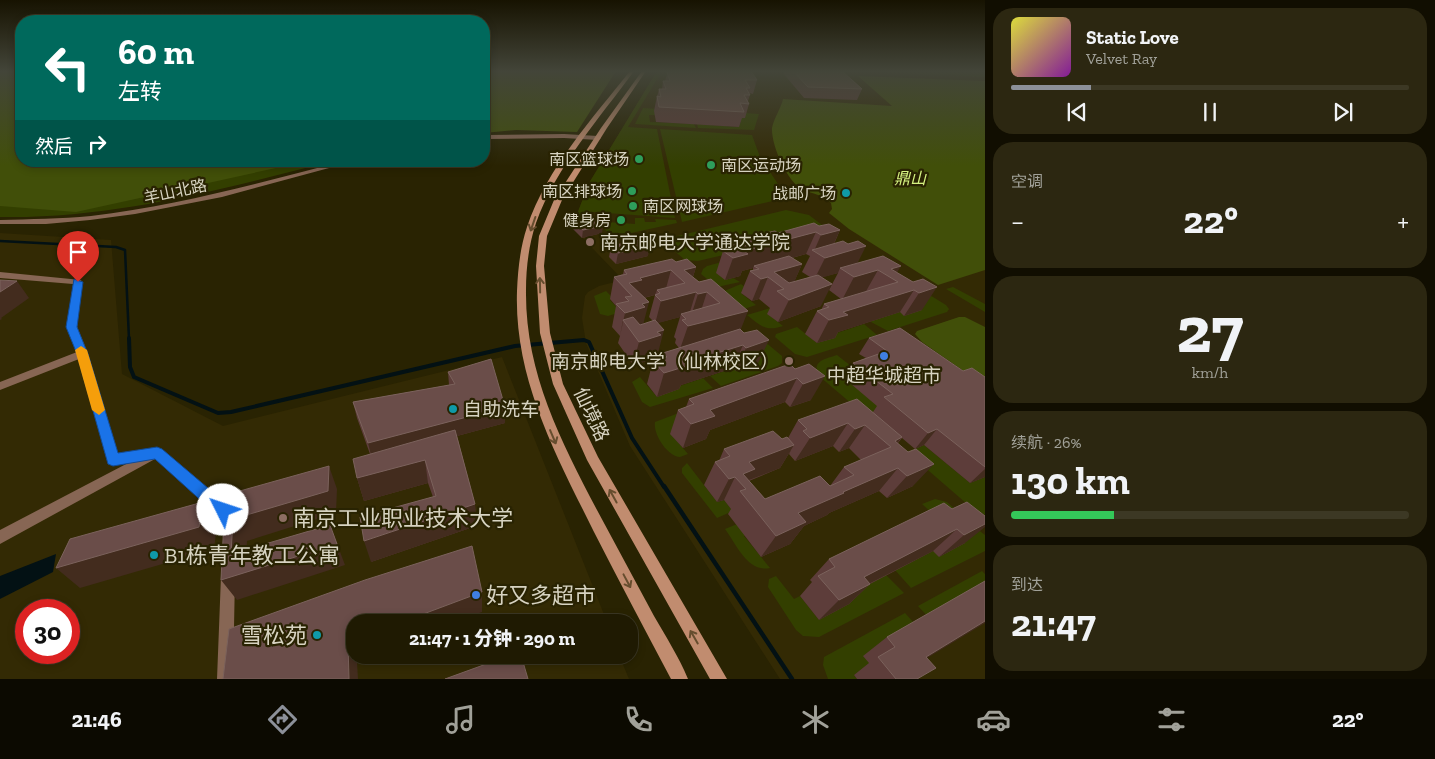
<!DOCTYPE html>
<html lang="zh">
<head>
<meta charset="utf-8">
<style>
  body { margin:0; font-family:"Zilla Slab","Noto Sans SC",serif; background:#2c2711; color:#f1f3f6; height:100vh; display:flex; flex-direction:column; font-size:19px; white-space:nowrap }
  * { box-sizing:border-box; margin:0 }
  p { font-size:16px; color:#a1a199 }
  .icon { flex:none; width:28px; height:28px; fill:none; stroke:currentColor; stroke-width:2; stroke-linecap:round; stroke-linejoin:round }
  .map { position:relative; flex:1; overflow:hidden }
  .sheet { display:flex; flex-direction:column; gap:8px; padding:8px; background:#110e01; width:450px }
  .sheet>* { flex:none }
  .guide { position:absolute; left:15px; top:15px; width:475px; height:152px; border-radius:20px; box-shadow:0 2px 8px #0003,0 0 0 1px #3c3824; background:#00695c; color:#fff; overflow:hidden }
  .speed { position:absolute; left:15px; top:599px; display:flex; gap:10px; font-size:25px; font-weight:700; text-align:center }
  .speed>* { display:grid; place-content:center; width:65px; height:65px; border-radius:50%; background:#1f1a02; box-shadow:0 2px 8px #0003,0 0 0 1px #3c3824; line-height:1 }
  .speed .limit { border:8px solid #d22; background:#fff; color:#111 }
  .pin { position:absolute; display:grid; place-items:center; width:42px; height:42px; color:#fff; margin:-51px -21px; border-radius:50% 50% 50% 0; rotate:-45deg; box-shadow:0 0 5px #0007 }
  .pin .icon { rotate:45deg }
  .me { position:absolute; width:55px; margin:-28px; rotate:311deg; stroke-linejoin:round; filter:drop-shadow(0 0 4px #0008) }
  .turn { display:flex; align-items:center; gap:18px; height:105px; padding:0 20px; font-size:22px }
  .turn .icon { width:65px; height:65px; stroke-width:2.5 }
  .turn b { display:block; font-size:35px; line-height:42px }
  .then { display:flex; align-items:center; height:48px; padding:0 20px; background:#0003; gap:10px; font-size:19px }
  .big { font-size:38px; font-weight:800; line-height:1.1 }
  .sheet .card { flex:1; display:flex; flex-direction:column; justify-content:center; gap:8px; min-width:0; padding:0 18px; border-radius:20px; background:#2c2711 }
  .sheet .dial { align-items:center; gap:0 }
  .dial b { font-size:65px; line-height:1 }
  .song { display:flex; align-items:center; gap:15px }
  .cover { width:60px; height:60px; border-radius:8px; background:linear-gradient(135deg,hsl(60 70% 55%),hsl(290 70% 35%)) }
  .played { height:5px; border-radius:2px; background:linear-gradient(90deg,#8c9099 20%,#3c3824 20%) }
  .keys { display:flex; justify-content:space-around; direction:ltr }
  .heat { display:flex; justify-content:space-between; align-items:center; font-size:28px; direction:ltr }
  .charge { height:8px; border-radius:4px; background:linear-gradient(90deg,#34c759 26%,#3c3824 0) }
  .trip { position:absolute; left:346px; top:614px; width:292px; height:50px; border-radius:20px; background:#1f1a02; box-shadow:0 2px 8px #0003,0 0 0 1px #3c3824; font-weight:800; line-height:50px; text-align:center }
  .tabs { display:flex; height:80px; justify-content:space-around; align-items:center; background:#0c0a01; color:#a1a199 }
  .tabs .icon { width:35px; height:35px }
  .tabs .selected { color:#8c9099 }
  .tabs b { font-size:22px; color:#f1f3f6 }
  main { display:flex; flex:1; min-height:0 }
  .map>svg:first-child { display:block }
  .built { fill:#332a04; fill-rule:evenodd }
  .green { fill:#333f00 }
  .forest { fill:#414f09 }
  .water { fill:#031114 }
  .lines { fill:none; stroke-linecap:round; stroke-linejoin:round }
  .stream-far2 { stroke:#031114; stroke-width:2.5 }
  .stream-far1 { stroke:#031114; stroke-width:4 }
  .stream { stroke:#031114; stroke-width:4.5 }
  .minor { fill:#876654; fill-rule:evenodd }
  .tertiary { fill:#876654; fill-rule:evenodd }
  .secondary { fill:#c18c6f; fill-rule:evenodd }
  .wall { fill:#5d3d3a; fill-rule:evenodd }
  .shaded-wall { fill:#432c1e }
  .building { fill:#6a4d49; stroke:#7b625c }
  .oneway { stroke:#664d2e }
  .route { fill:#1a73e8; stroke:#114b97 }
  .slow { fill:#f59e0b }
  .leisure-dot { fill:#2e9e5b; stroke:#292302; stroke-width:2 }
  .culture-dot { fill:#0f9aa8; stroke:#292302; stroke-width:2 }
  .education-dot { fill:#8d6e63; stroke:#292302; stroke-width:2 }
  .shop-dot { fill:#3f7fe0; stroke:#292302; stroke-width:2 }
  .labels { text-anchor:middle; stroke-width:4.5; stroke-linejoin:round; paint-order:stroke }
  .far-poi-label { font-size:16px; fill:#d7d3c1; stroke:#292302; text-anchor:end }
  .far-park-label { font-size:16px; font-style:italic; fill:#d5f280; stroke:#292302 }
  .far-street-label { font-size:16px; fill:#d7d3c1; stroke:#292302 }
  .poi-label { font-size:19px; fill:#d7d3c1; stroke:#292302; text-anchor:start }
  .street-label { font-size:19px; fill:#d7d3c1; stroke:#292302 }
  .near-poi-label { font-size:22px; fill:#d7d3c1; stroke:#292302; text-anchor:start }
</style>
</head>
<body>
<main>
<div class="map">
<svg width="985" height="679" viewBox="0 0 985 679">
  <rect width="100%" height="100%" fill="#292302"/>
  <path class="built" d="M657,71H985V679H780L630,446L586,343L582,318L585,296L588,292L599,286L623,280L572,227L589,183Z
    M0,233L111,240L122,374L223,426L502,357L607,622H355V655H619L629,679H0ZM26,610H69V652H26Z"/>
  <path class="green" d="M0,71H21V161H333C223,189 114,219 0,217Z
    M657,71H660L659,76L628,127L657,129L675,218L593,212L589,220L590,223L572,227L589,183Z
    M857,71H981L985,73V77Z
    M643,108L660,109L655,115H649L650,122L694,124L696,128L635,124Z
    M731,112L759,114L754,130L698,128L697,124L738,127L741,122Z
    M660,129L752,135L760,157L782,190L776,196L777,200L682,222Z
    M786,210L809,215L826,228V231L698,261L685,260L664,242L669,238Z
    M596,215L607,216L608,222L635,224V218H644L645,222H656L655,219L676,220L677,223L613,237L593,219Z
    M755,253L725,280L733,278L740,282L717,287L701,274L703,269L707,266Z
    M894,273L946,305L949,309L947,312L888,331L871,322Z
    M741,284L750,291L742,294L756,305L741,310L722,292Z
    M953,287L985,304V312L946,289Z
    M606,291L613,298L610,300L621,312L608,316L600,314L594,296Z
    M774,307L768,314L783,326C766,332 761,326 747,315Z
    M864,324L877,335L807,357L795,354L775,337L776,334L797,327L817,343L831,335Z
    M764,341L782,356V363L778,366L721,386L710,376L733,368Z
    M837,355L860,373L881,410L866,416L819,376C811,361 825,359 837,355Z
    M640,377L657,397L677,387L703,378L713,388L650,407L642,402L632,382Z
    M721,397L670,433L688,454L680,457C667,456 653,434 655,422Z
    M924,445L970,483L985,477V515L974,510L907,452Z
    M687,463L717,502L724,500L733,511L717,518L682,473V468Z
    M935,499L947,502L981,532L985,535V551L911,588L895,570L933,551L965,543L922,504Z
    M742,522L751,533L744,536L770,568C748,573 736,544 725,529Z
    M982,571L985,574V598L929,618L918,606Z
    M886,575L904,593L819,637L803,636L796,630L768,587L769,579L776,576L794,599L800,596L819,620L843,597Z
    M905,613L916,625L871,665L854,675L857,679H828L823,665L824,657Z"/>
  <path class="forest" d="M0,71H21V161H308L76,212L0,206Z
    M484,71H616L577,132L516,130L484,133L486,113L484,110Z
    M858,76L985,81V270L938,285L849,229L829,213L832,209L831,203C822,194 813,194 803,190C787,182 771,145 772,128C774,118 781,108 783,99L892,106Z
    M959,317H965L985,327V386L922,342L915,334L917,331Z"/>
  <path class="water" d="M56,554L53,572L0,599V576Z"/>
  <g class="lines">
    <path class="stream-far2" d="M0,241L116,247L125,250L129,339"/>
    <path class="stream-far1" d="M129,338L130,367L134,377L218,413L231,412L515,346L584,340L589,342L632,438L664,487"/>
    <path class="stream" d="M664,486L792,679"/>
    <path class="minor" d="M0,272L81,280L82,282L77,327L88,354L118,454L157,448L161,449L228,506L233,526L231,531L226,532L221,531L217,513L155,459L0,544V530L128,463L113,465L109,464L107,460L79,359L0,390V382L77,352L67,327L73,284L0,278Z
      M228,569L233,571L235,576L233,679H217L221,576L223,571Z"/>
    <path class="tertiary" d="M564,134L598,136L601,138L598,140L564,138L484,139V135Z
      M344,161H355L222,197L135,214L90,220L46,224H0V220C30,219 61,219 91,216C177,206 260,183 344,161Z"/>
    <path class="secondary" d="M630,71H634C599,119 557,165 536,223C529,244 526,267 526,290C525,372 560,439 597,510C616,545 635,581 654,616C666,637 679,657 688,679H671C645,630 619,581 594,532C556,455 514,379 517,291C518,269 520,248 527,227C547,168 592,119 630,71Z
      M642,71H646L607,128L562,200L547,236L544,266L550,333L563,384L598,457L727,679H710L587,460L553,384L540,333L536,266L539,236L554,200L601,128Z"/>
  </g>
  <path class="wall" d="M668,71H751L757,80L753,94L749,93L750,95L748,101L749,104L745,118H742L739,127L656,122L654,111L657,96V97L659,89H662L663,81H665Z
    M784,71H842L862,89L857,100L804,98L783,73Z
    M574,222L602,233L582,238L573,229Z
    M819,226L840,230L834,244L857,264L897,273L913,282L923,279L922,310L904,316L900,312L838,332L835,338L817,343L805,334L817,311L821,310L824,304L841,299L829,290L838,273L822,277L821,306L778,322L767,314L770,308L759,299L752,301L741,293L750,271L753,270V268L742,271L740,276L725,280L716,273L723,251L728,250L730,245L765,236L766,233H778ZM806,254L810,256L802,272L810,277L794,282L802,264L792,258Z
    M611,246L648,256L616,264L609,257Z
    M676,262L696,267L693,277L699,282L711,279L741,330L758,363L736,371L733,368L681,385L679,389L657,397L647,384L653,361L661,359L663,353L679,348L675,343L676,339L674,337L680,317L657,323L658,353L656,354L654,359L633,365L618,343L620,336L612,327L616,306L610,299L614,277L623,274L624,270ZM655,295L649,317L653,321L643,324L644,298Z
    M869,338L963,371L985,377V477L970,483L924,445L915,449L902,438L898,443L913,486L887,498L879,491L829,513L827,515L804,526L790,544L761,557L728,514L731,509L724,500L717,502L704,485L715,462L719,461L724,449L788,438L798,420L873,412L877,406L844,378L853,363L866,358L859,354ZM833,446L839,452L849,448L861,460L844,467L830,486L765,499L749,481L780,468L791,450L789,454L795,461Z
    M809,364L811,400L790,407L785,402L710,430L706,439L683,448L670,434L678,410L686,407L689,399L795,369Z
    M448,372L505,407V423L457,436L475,504L476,526L371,562L433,497L428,483L364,501L357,478L370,454L357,418L353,402L449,385Z
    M967,502L965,543L939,557L933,551L870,584L849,604L819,620L800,596L812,582L810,580L829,559L952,509Z
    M887,637L927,658L918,679H857L854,675L869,663L863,656Z"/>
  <path class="shaded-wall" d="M603,226L602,233L582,238L583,230Z
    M840,230L830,252L814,251L821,235Z
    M816,232L806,254L757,267L754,266L753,268L742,271L740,276L725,280L733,258L744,251Z
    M650,245L648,256L616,264L618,253Z
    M866,246L855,268H840L838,273L814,280L825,258Z
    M802,264L792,287L774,272Z
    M901,266L893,279L891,269Z
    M696,267L689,289L685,283L684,270Z
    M671,270L665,292L657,290L655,295L638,299L629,283L640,278Z
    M878,270L865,293L842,300L854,277Z
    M768,277L759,299L752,301L761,279Z
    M17,281L29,298L1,318L2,319L0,320V292Z
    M832,284L821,306L778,322L789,300Z
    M937,287L922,310L904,316L919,293Z
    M914,290L900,312L838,332L835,338L817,343L829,320L843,312Z
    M696,292L689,315L681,314L680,317L655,324L661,301Z
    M707,292L700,314L691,316L698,294Z
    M649,302L643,325L641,326L623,320L620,336L625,313L642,304Z
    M748,311L739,334L680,349L688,326Z
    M664,330L658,353L656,354L654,359L633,365L639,342L657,332Z
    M769,340L758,363L736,371L746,348Z
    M743,345L733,368L681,385L679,389L657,397L664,373L685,363Z
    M825,376L811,400L790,407L803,384Z
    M797,378L785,402L710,430L706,439L683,448L691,424L710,410Z
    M505,407V423L372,459L368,443Z
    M848,423L833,446L795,461L810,438Z
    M865,425L849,448L839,452L855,429Z
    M937,429L924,445L915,449L928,433Z
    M902,437L884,460L895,441Z
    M794,445L780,468L749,480L745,488L739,481L749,462Z
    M425,460L428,483L364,501L357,478Z
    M934,464L913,486L887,498L907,476Z
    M329,466L337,489L336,513L247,541L245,572L330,525L345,565L237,600L221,580L233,519Z
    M898,468L879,491L829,513L827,515L804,526L790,544L761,557L776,536L798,513L843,492Z
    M985,469V477L970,483Z
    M735,477L724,500L717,502L729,479Z
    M203,502L217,525L214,549L80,588L56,568Z
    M475,504L476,526L371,562L364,541Z
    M985,524V527L965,543L939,557L964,535Z
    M957,529L933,551L843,597L864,577Z
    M870,584L849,604L819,620L839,600Z
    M482,592V612L455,622H402Z
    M985,621V623L899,675L926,657Z
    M355,641V655H374L357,662L358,679H349L348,644Z"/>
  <path class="building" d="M672,71H751L757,80H745L750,88H746L750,95H744L749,104L740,103L744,112L659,107L657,96L661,97L659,89H666L663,81H670L667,72H673Z
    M793,71H842L862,89L808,87Z
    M594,218L603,226L583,230L574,222Z
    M814,223L819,226L829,224L840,230L821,235L816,232L744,251L748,254L733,258L723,251L734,248L730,245L769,235L766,233L775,231L778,233Z
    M643,239L650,245L618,253L611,246Z
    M843,241L848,244L858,241L866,246L825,258L812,250Z
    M789,256L802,264L774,272L789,283L818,275L832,284L789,300L777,291L784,289L768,277L761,279L750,271L759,269L754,266Z
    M883,256L901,266L891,269L913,282L923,279L937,287L919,293L914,290L843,312L848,315L829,320L817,311L829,307L824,304L898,282L878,270L854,277L840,268Z
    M672,259L676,262L687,259L696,267L684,270L699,282L711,279L748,311L688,326L682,320L686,319L681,314L720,303L707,292L698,294L696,292L661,301L655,295L660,293L657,290L685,283L671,270L640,278L642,280L629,283L649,302L642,304L645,307L625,313L616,304L629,301L625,297L632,296L614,277L627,274L624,270Z
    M0,280L17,281L0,292Z
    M633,317L640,325L655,320L664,330L657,332L661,335L639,342L623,320Z
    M900,328L963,371L972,368L985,377V467L937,429L928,433L884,397L893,394L853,363L887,351L869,338Z
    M740,329L744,333L757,330L769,340L746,348L743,345L685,363L687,366L664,373L653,361L667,357L663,353Z
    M491,359L505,407L368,443L353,402L455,384L448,372Z
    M790,364L795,369L809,364L825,376L803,384L797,378L710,410L715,416L691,424L678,410L694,404L689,399Z
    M857,399L902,437L895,441L908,452L916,449L934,464L907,476L898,468L843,492L844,493L798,513L806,522L776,536L740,491L746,489L735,477L729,479L715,462L730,456L724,449L773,431L782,439L787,437L794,445L749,462L755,469L743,474L765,499L820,476L830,486L854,475L844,467L891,447L865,425L855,429L848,423L810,438L803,431L807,429L798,420Z
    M455,430L475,504L364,541L360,517L436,496L425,460L357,478L353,459Z
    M329,466L328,491L233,519L231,554L330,525L337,544L221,580L224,519L222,496Z
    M203,502L199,527L56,568L70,539Z
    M967,502L985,516V524L964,535L957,529L864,577L870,584L839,600L818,576L835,567L829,559L944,503L952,509Z
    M472,546L482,592L402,622H355V641L348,644L349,679H223L229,629L365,580Z
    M985,581V621L926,657L936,668L917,679H896L878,657L895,647L887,637Z
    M511,655H521L528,679H445Z"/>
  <defs><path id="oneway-shaft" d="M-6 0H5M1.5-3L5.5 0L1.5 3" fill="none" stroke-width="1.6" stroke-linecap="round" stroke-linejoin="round" transform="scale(1.25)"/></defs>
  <g class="oneway">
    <use href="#oneway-shaft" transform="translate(533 224) rotate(109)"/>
    <use href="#oneway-shaft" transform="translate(540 285) rotate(-91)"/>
    <use href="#oneway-shaft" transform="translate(553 437) rotate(67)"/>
    <use href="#oneway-shaft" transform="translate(613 496) rotate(-119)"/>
    <use href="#oneway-shaft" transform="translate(627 581) rotate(62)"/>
    <use href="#oneway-shaft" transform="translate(694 637) rotate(-120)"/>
  </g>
  <linearGradient id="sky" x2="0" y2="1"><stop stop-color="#171301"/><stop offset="0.43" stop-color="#434539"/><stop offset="1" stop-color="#434539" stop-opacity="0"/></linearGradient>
  <rect width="985" height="166" fill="url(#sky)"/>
  <path class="route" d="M74,279L83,282L77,327L88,354L118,453L157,447L162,449L228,505L230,510L228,515L223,517L217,515L155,459L113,466L108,464L77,354L66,327Z"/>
  <path class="slow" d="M81,346L87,350L105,410L99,415L92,410L75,350Z"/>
  <g class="leisure-dot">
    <circle cx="639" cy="159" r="5"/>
    <circle cx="711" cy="165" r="5"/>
    <circle cx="632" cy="191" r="5"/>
    <circle cx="633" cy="206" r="5"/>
    <circle cx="621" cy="220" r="5"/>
  </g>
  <g class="culture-dot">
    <circle cx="846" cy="193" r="5"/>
    <circle cx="453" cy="409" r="5"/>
    <circle cx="154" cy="555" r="5"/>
    <circle cx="317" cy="635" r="5"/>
  </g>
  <g class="education-dot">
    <circle cx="590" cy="242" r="5"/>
    <circle cx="789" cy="361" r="5"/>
    <circle cx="283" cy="518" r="5"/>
  </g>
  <g class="shop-dot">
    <circle cx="884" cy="356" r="5"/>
    <circle cx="476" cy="595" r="5"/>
  </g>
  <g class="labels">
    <g class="far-poi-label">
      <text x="629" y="165">南区篮球场</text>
      <text x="721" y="171" text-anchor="start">南区运动场</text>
      <text x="622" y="197">南区排球场</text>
      <text x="836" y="199">战邮广场</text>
      <text x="643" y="212" text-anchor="start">南区网球场</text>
      <text x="611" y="226">健身房</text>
    </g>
    <g class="far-park-label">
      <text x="910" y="184">鼎山</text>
    </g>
    <g class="far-street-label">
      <text transform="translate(175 191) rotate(-12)" y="6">羊山北路</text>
    </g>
    <g class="poi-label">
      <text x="600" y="249">南京邮电大学通达学院</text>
      <text x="779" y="368" text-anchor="end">南京邮电大学（仙林校区）</text>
      <text x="884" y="382" text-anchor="middle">中超华城超市</text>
      <text x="463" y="416">自助洗车</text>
    </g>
    <g class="street-label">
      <text transform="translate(592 414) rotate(65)" y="7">仙境路</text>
    </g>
    <g class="near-poi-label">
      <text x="293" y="526">南京工业职业技术大学</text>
      <text x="164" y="563">B1栋青年教工公寓</text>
      <text x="486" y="603">好又多超市</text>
      <text x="307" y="643" text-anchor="end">雪松苑</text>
    </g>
  </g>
</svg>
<div class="speed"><div class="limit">30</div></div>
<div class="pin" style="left:78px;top:282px;background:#d93025"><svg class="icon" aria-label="arrive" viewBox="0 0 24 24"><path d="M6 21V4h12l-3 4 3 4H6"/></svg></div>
<svg class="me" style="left:223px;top:510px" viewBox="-20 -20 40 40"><circle r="19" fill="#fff"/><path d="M0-13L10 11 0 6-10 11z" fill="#1a73e8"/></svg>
<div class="trip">21:47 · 1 分钟 · 290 m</div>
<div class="guide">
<div class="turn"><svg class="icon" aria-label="left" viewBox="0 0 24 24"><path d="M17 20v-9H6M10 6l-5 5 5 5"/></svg><div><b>60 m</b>左转</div></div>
<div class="then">然后<svg class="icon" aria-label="right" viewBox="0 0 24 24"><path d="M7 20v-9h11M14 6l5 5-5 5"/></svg></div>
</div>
</div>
<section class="sheet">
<div class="card">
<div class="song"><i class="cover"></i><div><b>Static Love</b><p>Velvet Ray</p></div></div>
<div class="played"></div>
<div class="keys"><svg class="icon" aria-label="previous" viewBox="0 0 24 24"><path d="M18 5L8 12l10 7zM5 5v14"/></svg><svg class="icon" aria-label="pause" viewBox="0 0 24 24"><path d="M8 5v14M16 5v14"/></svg><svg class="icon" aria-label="next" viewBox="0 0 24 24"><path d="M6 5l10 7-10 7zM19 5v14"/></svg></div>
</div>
<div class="card"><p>空调</p>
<div class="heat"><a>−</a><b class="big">22°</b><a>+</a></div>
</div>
<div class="card dial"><b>27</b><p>km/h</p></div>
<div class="card"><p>续航 · 26%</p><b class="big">130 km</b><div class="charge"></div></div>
<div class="card"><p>到达</p><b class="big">21:47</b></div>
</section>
</main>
<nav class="tabs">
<b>21:46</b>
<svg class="icon selected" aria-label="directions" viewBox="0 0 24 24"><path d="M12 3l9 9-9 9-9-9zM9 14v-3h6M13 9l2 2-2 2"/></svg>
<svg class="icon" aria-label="music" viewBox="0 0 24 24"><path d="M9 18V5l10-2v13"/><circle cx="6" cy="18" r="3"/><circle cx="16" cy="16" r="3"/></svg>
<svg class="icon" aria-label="phone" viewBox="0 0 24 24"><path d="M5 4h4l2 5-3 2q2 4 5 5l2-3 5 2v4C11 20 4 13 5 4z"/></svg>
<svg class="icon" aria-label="climate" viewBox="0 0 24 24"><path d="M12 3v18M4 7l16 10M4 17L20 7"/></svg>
<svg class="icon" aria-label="car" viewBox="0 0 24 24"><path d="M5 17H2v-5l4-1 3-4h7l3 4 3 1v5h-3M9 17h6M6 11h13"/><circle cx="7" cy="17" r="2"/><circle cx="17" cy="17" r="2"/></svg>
<svg class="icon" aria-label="filters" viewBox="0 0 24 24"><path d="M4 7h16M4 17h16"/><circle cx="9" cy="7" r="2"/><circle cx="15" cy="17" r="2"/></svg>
<b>22°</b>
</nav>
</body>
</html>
